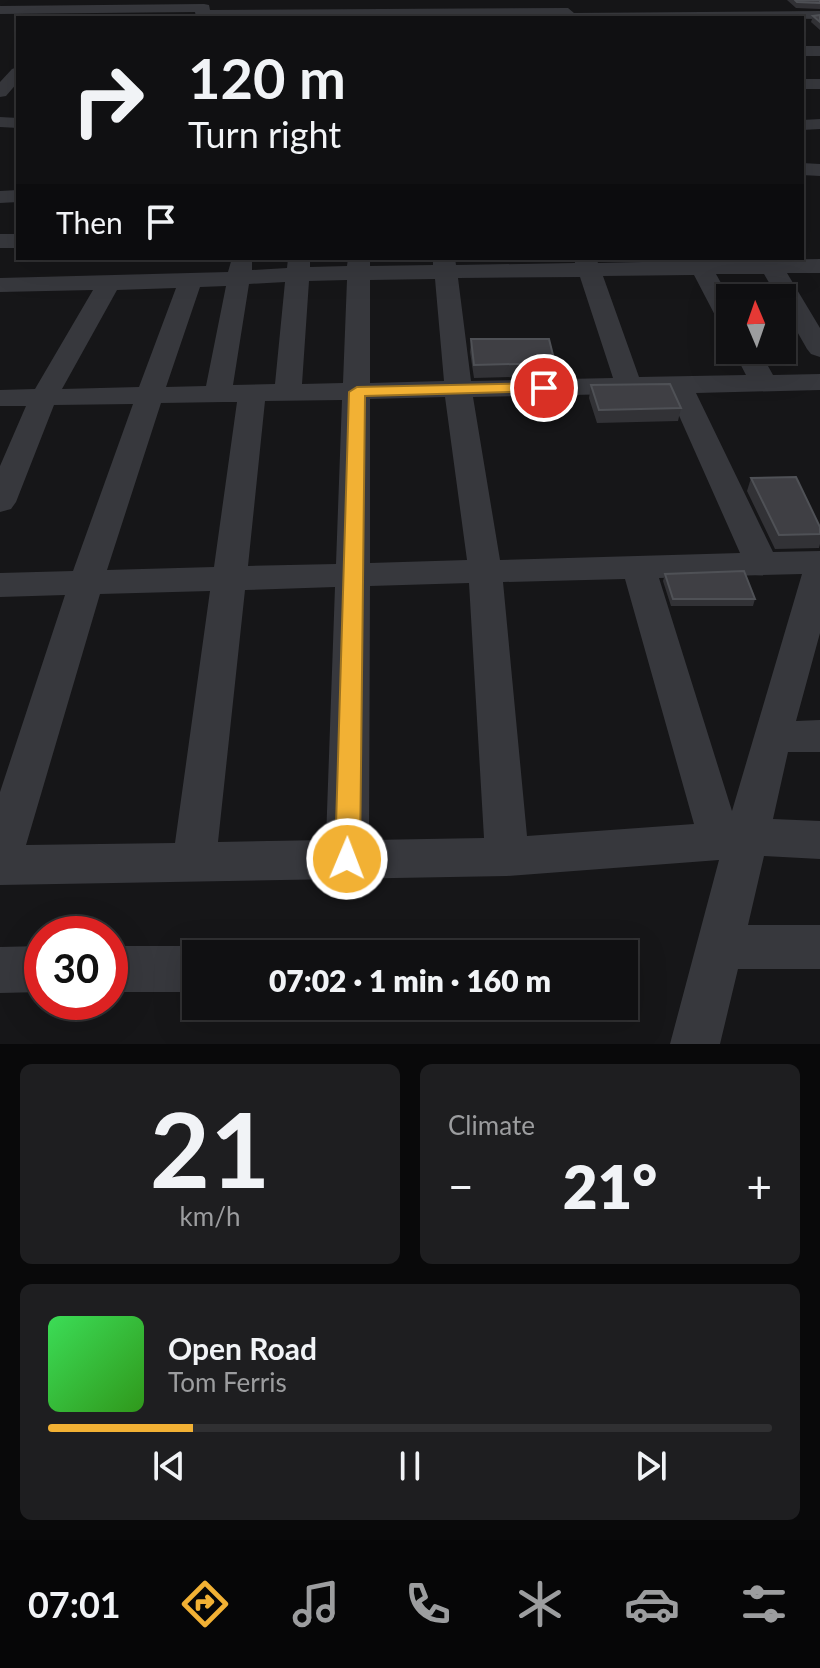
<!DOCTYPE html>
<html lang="en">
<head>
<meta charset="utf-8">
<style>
  body { margin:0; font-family:Lato,sans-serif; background:#1e1e20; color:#f1f3f6; height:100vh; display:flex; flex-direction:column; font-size:30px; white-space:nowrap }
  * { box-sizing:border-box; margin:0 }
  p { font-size:26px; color:#9c9d9f }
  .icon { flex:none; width:44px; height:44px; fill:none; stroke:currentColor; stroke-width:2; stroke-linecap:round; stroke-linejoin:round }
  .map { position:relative; height:1044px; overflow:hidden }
  .drawer { display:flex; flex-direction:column; gap:20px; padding:20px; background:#09090a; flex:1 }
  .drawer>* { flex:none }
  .top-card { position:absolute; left:16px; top:16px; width:788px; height:244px; border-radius:0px; box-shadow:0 8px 32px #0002,0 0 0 2px #303032; background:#101012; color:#f1f3f6; overflow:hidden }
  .needle { width:52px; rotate:358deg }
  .fabs { position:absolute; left:716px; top:284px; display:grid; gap:16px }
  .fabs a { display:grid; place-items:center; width:80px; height:80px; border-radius:0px; background:#101012; box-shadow:0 8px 32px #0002,0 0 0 2px #303032; font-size:40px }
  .speed { position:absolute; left:24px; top:916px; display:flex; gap:16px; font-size:40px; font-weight:700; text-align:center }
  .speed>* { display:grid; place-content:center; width:104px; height:104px; border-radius:50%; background:#101012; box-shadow:0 8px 32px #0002,0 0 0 2px #303032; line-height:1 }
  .speed .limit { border:12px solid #d22; background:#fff; color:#111 }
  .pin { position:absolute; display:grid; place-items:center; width:68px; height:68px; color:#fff; margin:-34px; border:4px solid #fff; border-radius:50%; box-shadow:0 2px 8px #0007 }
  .me { position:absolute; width:88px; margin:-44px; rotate:1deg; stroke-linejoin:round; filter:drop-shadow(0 0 6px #0008) }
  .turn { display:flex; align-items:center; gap:28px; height:168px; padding:0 40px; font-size:36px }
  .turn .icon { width:104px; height:104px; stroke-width:2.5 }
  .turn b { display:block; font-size:56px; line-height:68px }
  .then { display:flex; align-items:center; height:76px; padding:0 40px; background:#0003; gap:16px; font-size:30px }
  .big { font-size:60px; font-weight:800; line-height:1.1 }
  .drawer .widget { flex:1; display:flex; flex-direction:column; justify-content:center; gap:12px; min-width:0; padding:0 28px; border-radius:12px; background:#1e1e20 }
  .drawer .dial { align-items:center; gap:0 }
  .dial b { font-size:104px; line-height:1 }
  .song { display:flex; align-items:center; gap:24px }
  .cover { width:96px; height:96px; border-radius:12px; background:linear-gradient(135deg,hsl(130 70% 55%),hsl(110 70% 35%)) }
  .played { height:8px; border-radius:4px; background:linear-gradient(90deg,#f2b134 20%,#303032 20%) }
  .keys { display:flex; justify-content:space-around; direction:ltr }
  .heat { display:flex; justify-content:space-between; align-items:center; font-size:44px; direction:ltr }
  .drawer .tiles { flex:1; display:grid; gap:20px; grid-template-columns:1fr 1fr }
  .widget:last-child { grid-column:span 2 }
  .trip { position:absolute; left:182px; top:940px; width:456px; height:80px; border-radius:0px; background:#101012; box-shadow:0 8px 32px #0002,0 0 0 2px #303032; font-weight:800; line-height:80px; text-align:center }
  .tab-bar { display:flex; height:128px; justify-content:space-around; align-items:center; background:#060607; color:#9c9d9f }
  .tab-bar .icon { width:56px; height:56px }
  .tab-bar .selected { color:#f2b134 }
  .tab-bar b { font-size:36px; color:#f1f3f6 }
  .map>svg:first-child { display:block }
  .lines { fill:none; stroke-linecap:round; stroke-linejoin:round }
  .minor { fill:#37383d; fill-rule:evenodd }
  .wall { fill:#323236 }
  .building { fill:#3f3f44; stroke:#4f5156; stroke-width:2 }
  .route { fill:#f2b134; stroke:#9d7322; stroke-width:2 }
</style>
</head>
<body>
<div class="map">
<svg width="820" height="1044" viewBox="0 0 820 1044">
  <rect width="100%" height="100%" fill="#161618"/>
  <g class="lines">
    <path class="minor" d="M204,4L209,5L210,10L568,8L574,13L820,11V19L565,16L200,18L196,17L195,12L0,14V6Z
      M802,46H820V56H802Z
      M18,67V82L6,96L0,97V82L12,69Z
      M802,79H820V89H802Z
      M0,117L18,118V128L0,127Z
      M820,119V129L802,130V120Z
      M802,163L820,164V176L802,175Z
      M18,190V202L0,203V191Z
      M0,234H18V248H0Z
      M232,258H252V270L287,268L288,258H310V267L347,266L348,258H370V266L433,265V258H455L456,265L575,263L574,258H596L598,263L686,261L685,258H707L709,261L820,259V273H787L820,328V357L811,354L807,349L782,305V298H778L764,274H716L730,299V328L721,326L718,321L694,275L603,276L639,377L746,375L733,350H759L773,375L820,374V390L696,393L773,552L820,551V633L796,721L820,720V752H788L773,819L820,821V859L764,856L748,925H820V969H738L720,1044H670L719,860L507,876L0,885V792L65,595L0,597V573L73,571L133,404L54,405L16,502L11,509L0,512V466L26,406H0V390L35,389L93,290L0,292V278L228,272ZM580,277L613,378L471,381L458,278ZM435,279L444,381L370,383V280ZM347,280L343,383L302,384L309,281ZM285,282L275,384L233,385L249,284ZM226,286L206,386L166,387L200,287ZM176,288L139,387L62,389L117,290ZM669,393L740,553L500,560L473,397ZM445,397L467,560L370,563V399ZM342,400L336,564L248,566L265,401ZM224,402H237L214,567L107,570L161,403ZM802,574L732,811L659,578ZM625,579L694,824L527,836L503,582ZM469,583L484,838L369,840L370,586ZM335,587L326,840L218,842L245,590ZM210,591L175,843L26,845L100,594Z
      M42,946V992L0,993V947Z
      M110,946H196L214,954H196V992H110Z"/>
  </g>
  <path class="wall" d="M787,0H820V9L796,8Z
    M820,15V30L811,22L813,16Z
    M638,258H682L639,259Z
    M471,339L555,363L554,376L474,378L470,352Z
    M591,385L681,408L678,421L597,423L589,398Z
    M751,478L820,527V544L819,548L775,549L747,491Z
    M665,574L755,599L753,606H671L663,581Z"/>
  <path class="building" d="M795,0H820V3L797,2Z
    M820,15V22L813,16Z
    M471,339H549L555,363L474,365Z
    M670,384L681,408L599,410L591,385Z
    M796,477L820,527V534L779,535L751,478Z
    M744,571L755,599H673L665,574Z"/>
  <path class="route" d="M544,383L549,385V391L365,396L360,859L356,867L347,870L338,867L335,859L349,392L357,387Z"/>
</svg>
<div class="fabs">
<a><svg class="needle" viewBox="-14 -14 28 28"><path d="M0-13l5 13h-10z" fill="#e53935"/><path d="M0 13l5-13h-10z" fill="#9c9d9f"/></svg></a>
</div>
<div class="speed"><div class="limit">30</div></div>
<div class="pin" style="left:544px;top:388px;background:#d93025"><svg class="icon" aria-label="arrive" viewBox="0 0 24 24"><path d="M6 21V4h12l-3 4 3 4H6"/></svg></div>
<svg class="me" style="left:347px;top:859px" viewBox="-20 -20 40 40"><circle r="17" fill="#f2b134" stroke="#fff" stroke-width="3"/><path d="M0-11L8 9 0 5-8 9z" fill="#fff"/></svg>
<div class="trip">07:02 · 1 min · 160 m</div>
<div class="top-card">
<div class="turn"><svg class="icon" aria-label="right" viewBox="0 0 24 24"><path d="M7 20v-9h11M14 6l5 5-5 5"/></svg><div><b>120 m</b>Turn right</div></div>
<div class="then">Then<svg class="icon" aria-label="arrive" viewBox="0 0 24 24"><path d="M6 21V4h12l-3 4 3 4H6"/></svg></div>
</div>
</div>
<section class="drawer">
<div class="tiles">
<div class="widget dial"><b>21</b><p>km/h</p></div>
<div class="widget"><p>Climate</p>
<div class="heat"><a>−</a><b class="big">21°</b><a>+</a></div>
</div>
<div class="widget">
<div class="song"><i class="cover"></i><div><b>Open Road</b><p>Tom Ferris</p></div></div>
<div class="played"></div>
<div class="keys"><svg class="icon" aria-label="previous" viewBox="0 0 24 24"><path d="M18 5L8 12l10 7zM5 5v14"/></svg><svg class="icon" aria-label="pause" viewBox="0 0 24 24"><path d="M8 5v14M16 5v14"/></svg><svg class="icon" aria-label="next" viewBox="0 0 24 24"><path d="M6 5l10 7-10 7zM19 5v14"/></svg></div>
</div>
</div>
</section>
<nav class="tab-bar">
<b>07:01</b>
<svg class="icon selected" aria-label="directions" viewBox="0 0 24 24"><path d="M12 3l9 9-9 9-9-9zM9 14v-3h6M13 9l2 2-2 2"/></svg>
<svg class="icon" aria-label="music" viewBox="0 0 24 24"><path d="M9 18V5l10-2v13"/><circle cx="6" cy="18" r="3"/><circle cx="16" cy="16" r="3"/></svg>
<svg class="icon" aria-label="phone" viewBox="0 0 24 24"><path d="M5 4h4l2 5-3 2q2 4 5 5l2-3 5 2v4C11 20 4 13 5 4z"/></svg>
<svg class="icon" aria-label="climate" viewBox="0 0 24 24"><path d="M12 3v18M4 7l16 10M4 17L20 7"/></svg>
<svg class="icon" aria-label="car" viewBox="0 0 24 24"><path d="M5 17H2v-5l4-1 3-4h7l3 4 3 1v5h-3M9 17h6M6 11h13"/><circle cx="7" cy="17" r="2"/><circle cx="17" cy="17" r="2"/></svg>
<svg class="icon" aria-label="filters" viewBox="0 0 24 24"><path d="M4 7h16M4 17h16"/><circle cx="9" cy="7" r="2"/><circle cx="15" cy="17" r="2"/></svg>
</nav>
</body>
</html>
